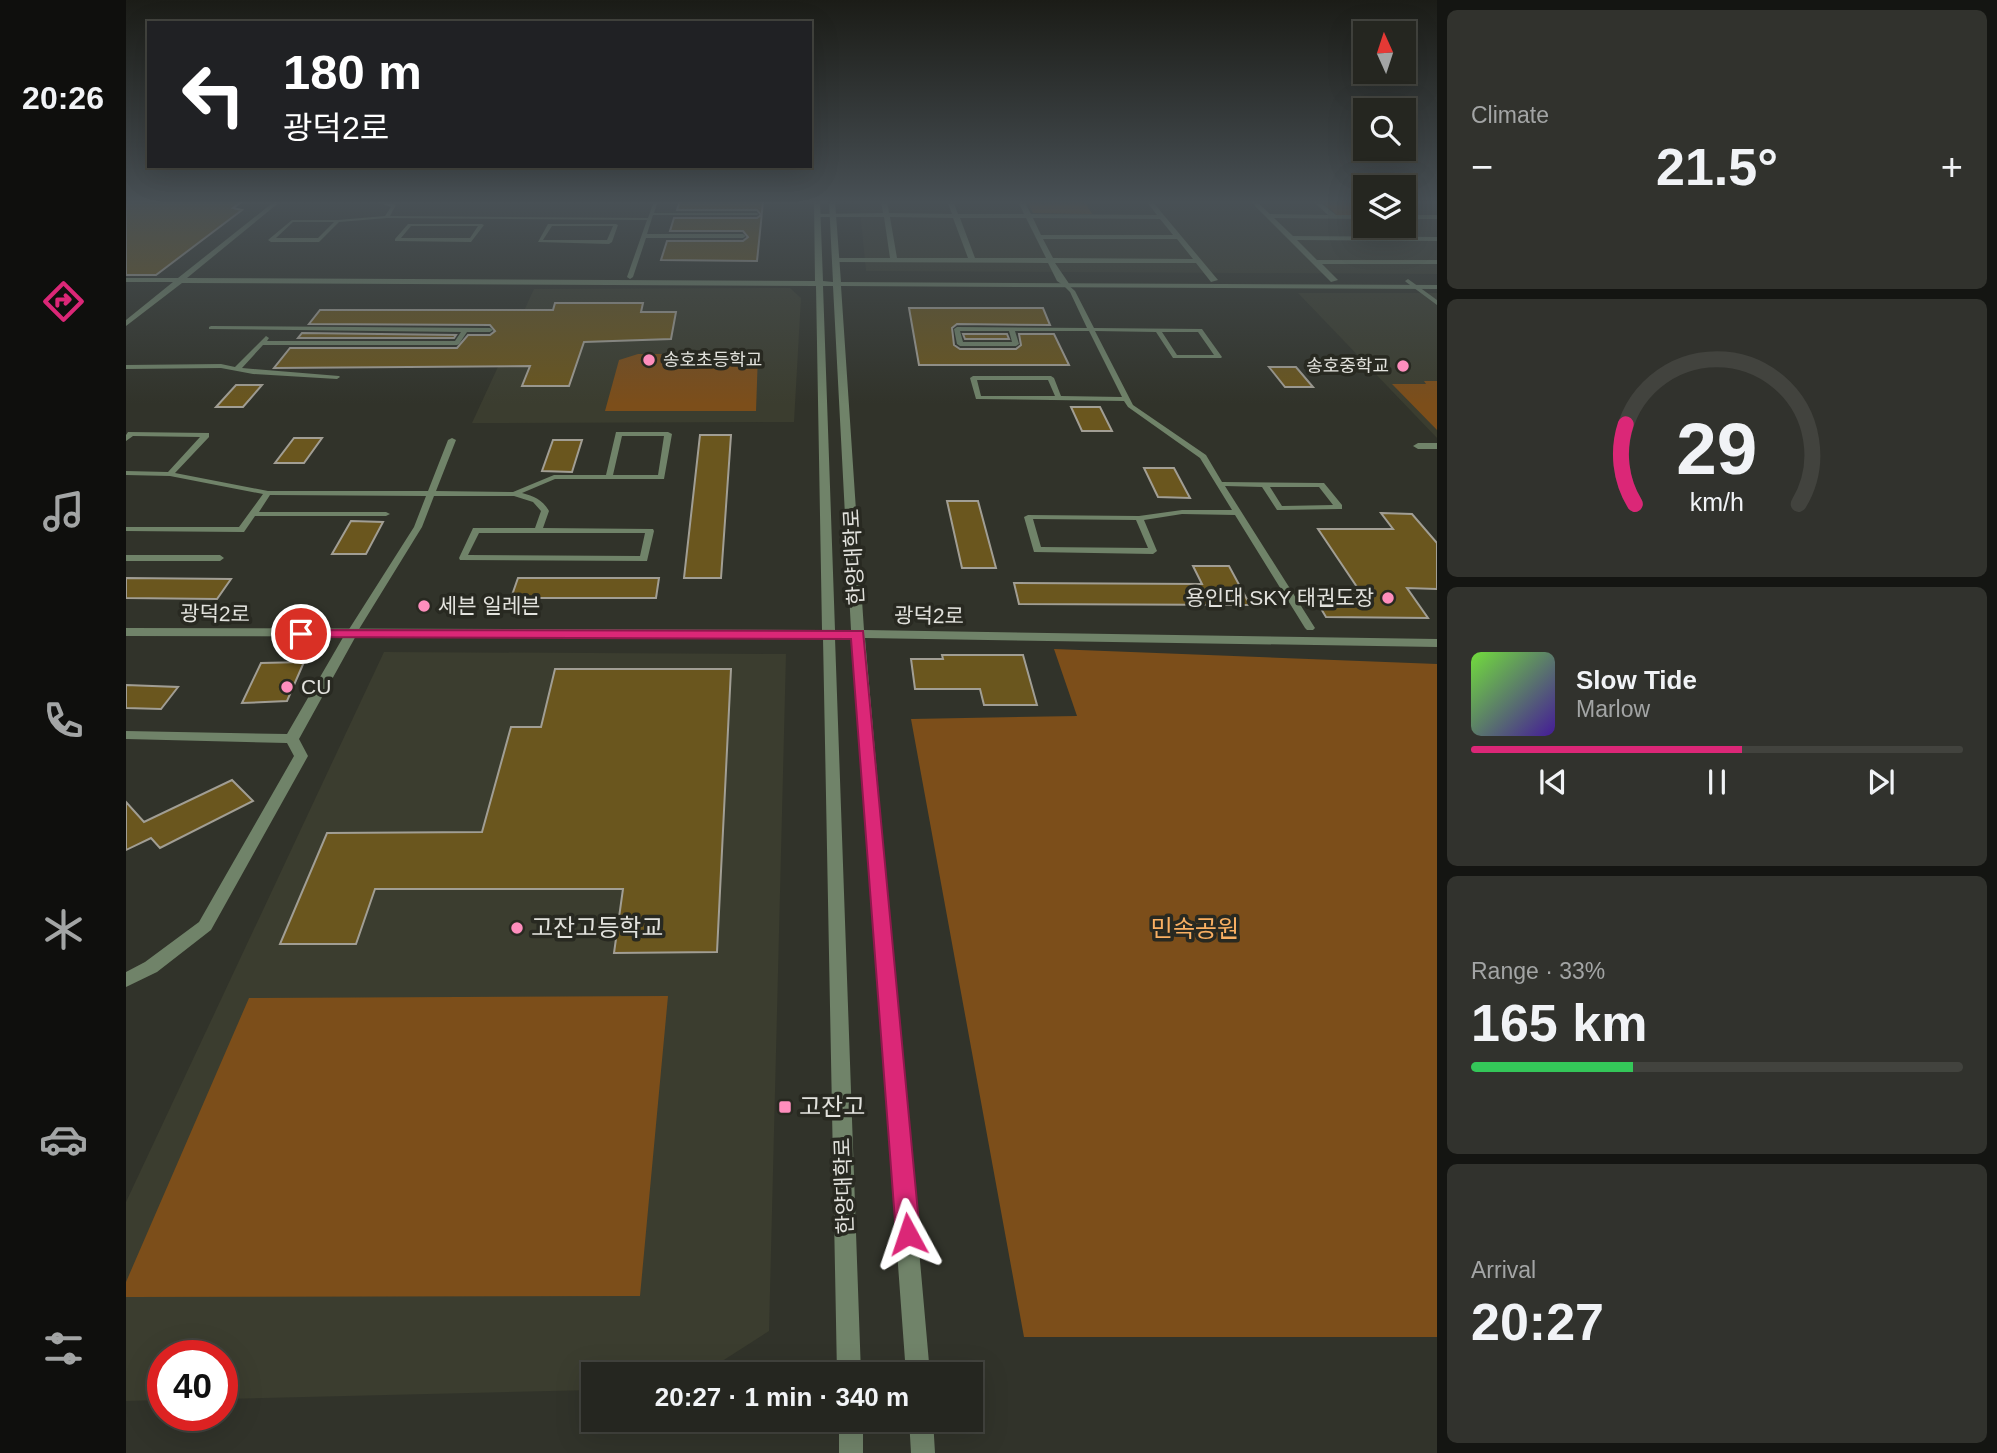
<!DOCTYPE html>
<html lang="en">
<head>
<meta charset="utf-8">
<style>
  body { margin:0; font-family:Arial,"Noto Sans KR",sans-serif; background:#31322d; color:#f1f3f6; height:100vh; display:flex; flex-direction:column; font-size:26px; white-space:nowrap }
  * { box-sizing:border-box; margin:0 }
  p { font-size:23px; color:#a3a5a5 }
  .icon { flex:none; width:38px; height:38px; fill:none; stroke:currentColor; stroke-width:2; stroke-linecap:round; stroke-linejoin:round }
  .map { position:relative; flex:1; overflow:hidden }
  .details { display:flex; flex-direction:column; gap:10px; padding:10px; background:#141512; width:560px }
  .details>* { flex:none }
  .banner { position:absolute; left:21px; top:21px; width:665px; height:147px; border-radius:0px; box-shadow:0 7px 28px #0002,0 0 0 2px #42433e; background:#202124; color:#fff; overflow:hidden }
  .needle { width:46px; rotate:357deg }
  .controls { position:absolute; left:1227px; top:21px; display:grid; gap:14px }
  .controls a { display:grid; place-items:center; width:63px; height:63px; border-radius:0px; background:#252620; box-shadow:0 7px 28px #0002,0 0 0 2px #42433e; font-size:35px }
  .speed { position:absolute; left:21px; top:1340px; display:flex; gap:14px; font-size:35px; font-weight:700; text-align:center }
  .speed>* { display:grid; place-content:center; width:91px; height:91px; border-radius:50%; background:#252620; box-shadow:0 7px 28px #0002,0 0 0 2px #42433e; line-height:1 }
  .speed .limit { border:10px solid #d22; background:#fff; color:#111 }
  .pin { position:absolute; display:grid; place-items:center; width:60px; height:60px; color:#fff; margin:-30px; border:4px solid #fff; border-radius:50%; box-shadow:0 2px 7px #0007 }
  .me { position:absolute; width:77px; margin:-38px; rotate:355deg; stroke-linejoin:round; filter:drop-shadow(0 0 5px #0008) }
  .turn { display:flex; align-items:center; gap:24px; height:147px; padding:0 21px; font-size:32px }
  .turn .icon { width:91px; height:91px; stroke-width:2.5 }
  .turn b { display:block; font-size:49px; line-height:60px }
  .big { font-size:52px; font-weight:800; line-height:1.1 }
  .details .widget { flex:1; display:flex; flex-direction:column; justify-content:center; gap:10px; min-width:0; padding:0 24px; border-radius:10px; background:#31322d }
  .details .dial { align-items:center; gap:0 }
  .dial svg { height:182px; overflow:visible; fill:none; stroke:#42433e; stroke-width:7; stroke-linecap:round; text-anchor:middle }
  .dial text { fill:#f1f3f6; stroke:none }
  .song { display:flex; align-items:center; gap:21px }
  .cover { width:84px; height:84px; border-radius:10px; background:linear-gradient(135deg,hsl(100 70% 55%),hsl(260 70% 35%)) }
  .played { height:7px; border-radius:4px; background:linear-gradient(90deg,#db2777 55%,#42433e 55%) }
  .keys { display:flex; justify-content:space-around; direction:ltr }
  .heat { display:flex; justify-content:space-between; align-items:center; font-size:38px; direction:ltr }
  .charge { height:10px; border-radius:5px; background:linear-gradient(90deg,#34c759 33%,#42433e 0) }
  .trip { position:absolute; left:455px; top:1362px; width:402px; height:70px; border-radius:0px; background:#252620; box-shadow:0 7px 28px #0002,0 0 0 2px #42433e; font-weight:800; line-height:70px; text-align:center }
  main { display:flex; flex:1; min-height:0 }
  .tab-bar { display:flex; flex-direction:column; width:126px; justify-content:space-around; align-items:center; background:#0f0f0d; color:#a3a5a5 }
  .tab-bar .icon { width:49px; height:49px }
  .tab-bar .selected { color:#db2777 }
  .tab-bar b { font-size:32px; color:#f1f3f6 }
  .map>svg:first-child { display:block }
  .built { fill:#3b3d2f }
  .green { fill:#7c4e1a }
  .building { fill:#6a561e; stroke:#a19e94; stroke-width:2 }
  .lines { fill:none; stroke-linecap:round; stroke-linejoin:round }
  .service { fill:#708369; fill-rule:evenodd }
  .pedestrian { fill:#708369; fill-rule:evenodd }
  .minor { fill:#708369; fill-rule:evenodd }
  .tertiary { fill:#708369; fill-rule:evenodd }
  .route { fill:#db2777; stroke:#8e194d; stroke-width:2 }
  .poi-dot { fill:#fe8ebd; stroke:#282921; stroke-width:2.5 }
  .labels { text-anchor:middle; stroke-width:7; stroke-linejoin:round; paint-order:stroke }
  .far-poi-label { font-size:18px; fill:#e2e2dd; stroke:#282921; text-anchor:start }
  .street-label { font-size:21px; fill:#e2e2dd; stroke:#282921 }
  .poi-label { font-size:21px; fill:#e2e2dd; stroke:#282921; text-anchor:start }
  .near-poi-label { font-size:24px; fill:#e2e2dd; stroke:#282921; text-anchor:start }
  .near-park-label { font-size:24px; fill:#fab063; stroke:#282921 }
</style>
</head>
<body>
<main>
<nav class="tab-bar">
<b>20:26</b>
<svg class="icon selected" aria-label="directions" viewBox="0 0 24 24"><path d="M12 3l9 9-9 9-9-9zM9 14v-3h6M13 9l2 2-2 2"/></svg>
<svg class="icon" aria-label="music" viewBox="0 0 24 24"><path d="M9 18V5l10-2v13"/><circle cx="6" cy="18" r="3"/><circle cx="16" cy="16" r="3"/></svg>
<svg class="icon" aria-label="phone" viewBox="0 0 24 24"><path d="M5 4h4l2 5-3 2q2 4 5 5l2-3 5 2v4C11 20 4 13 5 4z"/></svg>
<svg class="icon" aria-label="climate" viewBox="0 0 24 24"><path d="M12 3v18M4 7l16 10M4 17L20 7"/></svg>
<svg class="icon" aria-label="car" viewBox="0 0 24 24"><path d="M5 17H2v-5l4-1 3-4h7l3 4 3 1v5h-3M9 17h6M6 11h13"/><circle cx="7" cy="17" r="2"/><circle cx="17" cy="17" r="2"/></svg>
<svg class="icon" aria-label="filters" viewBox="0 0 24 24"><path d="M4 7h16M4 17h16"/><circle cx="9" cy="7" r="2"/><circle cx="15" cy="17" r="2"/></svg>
</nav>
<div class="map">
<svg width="1311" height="1453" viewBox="0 0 1311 1453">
  <rect width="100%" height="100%" fill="#31332a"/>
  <path class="built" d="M733,201H1239V226H1278V201H1311V274L740,271Z
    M664,288L675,298L668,422L346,423L408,289Z
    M1172,293H1311V438Z
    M258,652L660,654L643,1331L576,1374H467V1390L96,1399V1356H37V1400L0,1401V1202Z"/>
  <path class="green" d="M901,201H958L966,214L907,213Z
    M1195,201H1239V215H1211Z
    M512,354H632L630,411H479L493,360Z
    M1298,381H1311V430L1266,384H1300Z
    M928,649L1311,664V1337H898L785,719L951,716Z
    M542,996L514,1296L0,1297V1282L123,998Z"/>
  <path class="building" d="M0,201H117L107,208L116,210L30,275H0Z
    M554,201H637L635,222L631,261L535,260L541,241H617L622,237L617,231H544L548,218H631L635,215L631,210H551Z
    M429,303H517L515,312H550L545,339L458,342L443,386H396L404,366L148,368L164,348H331L342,335H364L369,331L364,325L183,324L194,310H427Z
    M783,308H917L924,325L831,324L826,328L828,345L834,349H890L895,345L893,334H928L943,365H793Z
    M176,333L330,335L328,338H172Z
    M837,334H881L883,339H839Z
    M1143,367H1170L1187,387H1159Z
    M110,385H136L117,407H90Z
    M945,407H974L986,431H956Z
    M574,435H605L595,578H558Z
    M168,438H196L178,463H149Z
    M427,440H456L446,472L416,471Z
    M1018,468H1048L1064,498L1032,497Z
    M821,501H852L870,568H836Z
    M1255,513L1286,514L1311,543V589L1281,588L1302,618L1200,617L1185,592L1235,593L1192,529H1267Z
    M225,521L257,522L240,554H206Z
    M1067,566H1103L1124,605L893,604L888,583L1076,584Z
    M0,578L105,579L91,599L0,598Z
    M392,578H533L530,598H385Z
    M816,655H897L911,705H858L854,689H789L785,659H817Z
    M178,662L161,701L116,703L135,663Z
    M429,669H605L591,952L488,953L497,889H249L230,944H154L201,833L356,832L385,727H415Z
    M0,685L52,687L35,709L0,708Z
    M106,780L127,801L34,848L25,838L0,850V802L18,822Z"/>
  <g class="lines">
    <path class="service" d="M248,201H254L270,205L264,216L522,218L528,201H532L528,213H631L633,214L631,215H527L521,234H617L620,236L617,238H520L507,277L504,279L501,277L521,220L261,218L213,222L193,242H145L142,240L166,220H212L259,216L265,207ZM167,222H208L192,238H150Z
      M282,224H356L358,225L345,242L269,241V239ZM285,226H352L344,238H275Z
      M422,224H490L492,225L486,242L483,244L412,242ZM426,226H487L481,240H417Z
      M1282,279L1311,300V305L1280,282L1279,281Z
      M940,283L949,291L968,328L1076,329L1096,357L1095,358H1047L1030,332L969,331L1007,405L1080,455L1096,482L1195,483H1198L1216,505V509H1213L1154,510H1151L1136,487L1099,486L1189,628L1187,630H1181L1179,628L1109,515L1056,514L1018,520L1031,551L1027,554L908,552L898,517L902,515L1013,516L1056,510H1106L1074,458L1002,407L998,401L850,399L844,378L847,376H925L928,378L935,396L996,397L963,331H889L893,344L890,346H834L831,344L828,329L831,327L961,328L944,292L937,285ZM834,331H883L886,342H837ZM1036,332H1072L1088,355H1051ZM851,380H922L929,396H855ZM1144,487H1193L1207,505L1156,506ZM907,519L1010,520L1022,548L915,547Z
      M85,326L364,328L367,330L364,332H341L333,344L331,345H137L116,368L213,376L214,377L211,379L127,374L95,368L0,369V365L95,364L109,367L140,336L143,338L141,341H329L335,332L83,329V327Z
      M2,432L83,433V437L49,473L142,491H302L322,440L326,438L330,440L310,491L387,492L428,475H480L490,432H542L546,434L538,479H429L396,493C408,496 417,500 423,511L417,528L527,529L528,531L521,561L334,560L333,558L347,528H409L415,511L407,502L388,496H308L296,527L230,634L225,637L220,634L288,527L300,496L144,495L133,512H260L264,514L260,516H129L118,532H115L0,531V527H113L137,494L44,476L0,475V471L42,472L74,437L7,436L0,441V435ZM496,436H538L532,475H487ZM353,533H519L514,556L342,555Z
      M0,555H94L98,558L94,561H0Z"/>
    <path class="pedestrian" d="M1311,443V449H1292L1287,446L1292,443Z"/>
    <path class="minor" d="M755,201H761L763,213L826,214L821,201H827L832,214H898L892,201H898L905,214L1031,215L1020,201H1026L1092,280L1085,282L1070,263H929L944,285L940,287L931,281L922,263L708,262L711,258H764L758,217H691L689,214L757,213ZM764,217L827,218L842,258H771ZM834,218H900L920,258H849ZM907,218L1034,219L1047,235H915ZM917,239H1051L1067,259L927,258Z
      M1124,201H1130L1144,214L1202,215L1187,201H1193L1210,215H1239V219L1148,218L1167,236L1311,237V241L1171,240L1191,260H1311V264H1196L1212,280L1205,282Z
      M1278,215H1311V219H1278Z
      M225,630L231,634L173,739L182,756L85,930L31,972L0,987V972L19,962L73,922L168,756L161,743L0,739V731L161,734L219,634Z"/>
    <path class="tertiary" d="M149,201H155L61,278L689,281L688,201H694L697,281L707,282L703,201H709L715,282L1311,285V289L715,286L738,630L1311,639V647L739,638L804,1374H780L726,638H709L735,1374H711L697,638L0,636V628L696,630L690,286L56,283L0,326V320L47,282H0V278H52ZM697,286H707L725,630H709Z
      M713,1419H737V1453H713Z
      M783,1419H807L809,1453H785Z"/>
  </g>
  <linearGradient id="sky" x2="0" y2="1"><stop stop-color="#1b1c17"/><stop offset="0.5" stop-color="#485055"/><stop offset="1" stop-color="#485055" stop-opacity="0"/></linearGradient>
  <rect width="1311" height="404" fill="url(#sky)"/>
  <path class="route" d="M175,630L737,631L794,1234L790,1242L782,1246L773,1242L770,1234L725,639L170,637L167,634L170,631Z"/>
  <g class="poi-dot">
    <circle cx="523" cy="360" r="7"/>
    <circle cx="1277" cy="366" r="7"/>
    <circle cx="1262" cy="598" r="7"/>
    <circle cx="298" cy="606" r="7"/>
    <circle cx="161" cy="687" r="7"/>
    <circle cx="391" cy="928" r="7"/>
    <rect x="652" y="1100" width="14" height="14" rx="3.5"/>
  </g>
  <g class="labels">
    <g class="far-poi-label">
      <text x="537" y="366">송호초등학교</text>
      <text x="1263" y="372" text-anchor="end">송호중학교</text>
    </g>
    <g class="street-label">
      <text transform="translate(728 557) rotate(-93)" y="7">한양대학로</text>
      <text transform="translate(89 614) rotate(1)" y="7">광덕2로</text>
      <text transform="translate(803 616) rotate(1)" y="7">광덕2로</text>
      <text transform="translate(718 1186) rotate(-92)" y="7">한양대학로</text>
    </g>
    <g class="poi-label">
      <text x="1248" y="605" text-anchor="end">용인대 SKY 태권도장</text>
      <text x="312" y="613">세븐 일레븐</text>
      <text x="175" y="694">CU</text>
    </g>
    <g class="near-poi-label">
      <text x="405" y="936">고잔고등학교</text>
      <text x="673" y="1115">고잔고</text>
    </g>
    <g class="near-park-label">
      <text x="1069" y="937">민속공원</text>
    </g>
  </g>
</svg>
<div class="controls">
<a><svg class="needle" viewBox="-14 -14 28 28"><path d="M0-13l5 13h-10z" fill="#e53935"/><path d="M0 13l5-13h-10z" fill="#a3a5a5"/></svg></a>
<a><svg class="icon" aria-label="search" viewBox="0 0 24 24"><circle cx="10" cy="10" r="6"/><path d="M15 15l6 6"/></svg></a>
<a><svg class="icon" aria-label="layers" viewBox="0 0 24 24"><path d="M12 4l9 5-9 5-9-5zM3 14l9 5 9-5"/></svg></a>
</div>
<div class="speed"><div class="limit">40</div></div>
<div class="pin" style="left:175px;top:634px;background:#d93025"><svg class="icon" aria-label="arrive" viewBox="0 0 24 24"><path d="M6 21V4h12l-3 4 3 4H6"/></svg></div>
<svg class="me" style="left:782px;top:1234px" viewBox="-20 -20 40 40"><path d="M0-17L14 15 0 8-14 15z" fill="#db2777" stroke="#fff" stroke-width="4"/></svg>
<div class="trip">20:27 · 1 min · 340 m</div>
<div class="banner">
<div class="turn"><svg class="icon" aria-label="left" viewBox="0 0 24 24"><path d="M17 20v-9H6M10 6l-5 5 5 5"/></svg><div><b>180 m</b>광덕2로</div></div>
</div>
</div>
<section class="details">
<div class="widget"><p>Climate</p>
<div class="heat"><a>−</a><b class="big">21.5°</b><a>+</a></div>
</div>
<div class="widget dial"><svg viewBox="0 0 100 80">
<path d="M14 69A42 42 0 1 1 86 69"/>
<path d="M14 69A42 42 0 0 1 10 34" stroke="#db2777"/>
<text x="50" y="56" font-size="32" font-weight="700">29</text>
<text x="50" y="72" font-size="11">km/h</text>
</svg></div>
<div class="widget">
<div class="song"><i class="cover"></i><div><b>Slow Tide</b><p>Marlow</p></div></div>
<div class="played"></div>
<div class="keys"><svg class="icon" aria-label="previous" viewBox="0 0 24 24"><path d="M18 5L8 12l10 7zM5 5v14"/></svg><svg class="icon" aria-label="pause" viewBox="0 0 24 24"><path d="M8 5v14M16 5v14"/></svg><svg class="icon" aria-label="next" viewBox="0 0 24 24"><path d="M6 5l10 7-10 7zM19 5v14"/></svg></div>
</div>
<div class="widget"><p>Range · 33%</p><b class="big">165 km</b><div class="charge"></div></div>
<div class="widget"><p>Arrival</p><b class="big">20:27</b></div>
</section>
</main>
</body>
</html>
